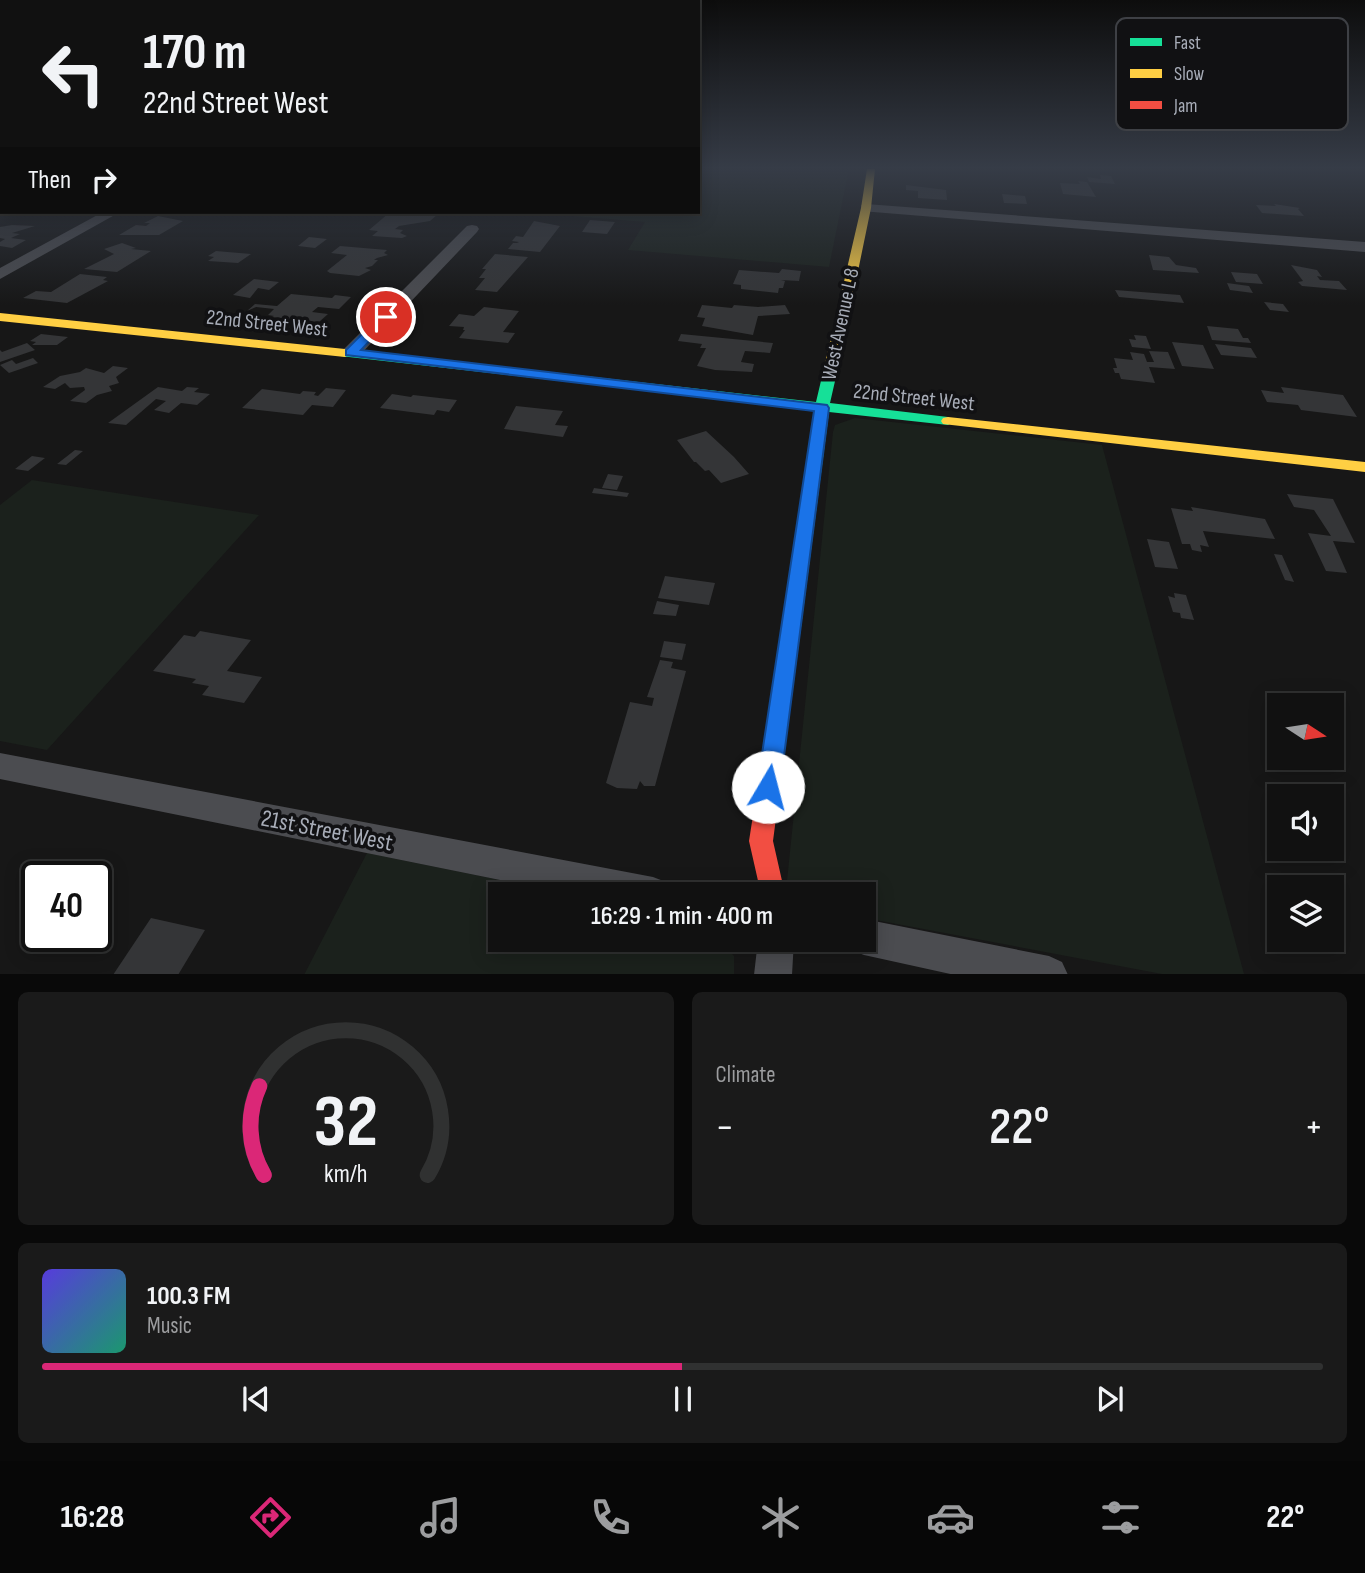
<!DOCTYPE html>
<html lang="en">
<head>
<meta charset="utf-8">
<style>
  body { margin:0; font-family:"Sofia Sans Condensed",sans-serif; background:#1a1a1a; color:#f1f3f6; height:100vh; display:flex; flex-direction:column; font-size:26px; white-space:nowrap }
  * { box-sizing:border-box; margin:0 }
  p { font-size:23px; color:#9c9d9f }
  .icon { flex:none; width:38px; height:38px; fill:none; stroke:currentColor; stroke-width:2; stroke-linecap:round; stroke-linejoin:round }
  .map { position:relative; height:974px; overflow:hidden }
  .panel { display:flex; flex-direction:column; gap:18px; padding:18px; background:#090909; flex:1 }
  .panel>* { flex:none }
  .top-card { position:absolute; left:0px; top:0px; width:700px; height:214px; box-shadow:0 4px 18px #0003,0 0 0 2px #303131; background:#111; color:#f1f3f6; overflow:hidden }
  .needle { width:46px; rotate:102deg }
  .tools { position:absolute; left:1267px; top:693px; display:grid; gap:14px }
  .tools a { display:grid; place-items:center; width:77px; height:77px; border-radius:0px; background:#111; box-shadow:0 4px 18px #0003,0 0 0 2px #303131; font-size:35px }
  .speed { position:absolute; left:21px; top:861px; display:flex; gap:14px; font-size:35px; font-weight:700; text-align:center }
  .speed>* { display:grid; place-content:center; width:91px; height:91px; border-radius:50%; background:#111; box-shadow:0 4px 18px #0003,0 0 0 2px #303131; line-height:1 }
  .speed .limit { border:4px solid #111; border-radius:10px; background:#fff; color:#111 }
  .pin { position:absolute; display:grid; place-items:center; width:60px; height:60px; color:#fff; margin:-30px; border:4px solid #fff; border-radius:50%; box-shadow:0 2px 7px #0007 }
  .me { position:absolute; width:77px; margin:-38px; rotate:8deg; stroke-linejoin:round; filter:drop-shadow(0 0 5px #0008) }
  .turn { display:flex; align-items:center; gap:24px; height:147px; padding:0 28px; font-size:32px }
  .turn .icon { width:91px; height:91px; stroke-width:2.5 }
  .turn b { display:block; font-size:49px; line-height:60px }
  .then { display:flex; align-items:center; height:66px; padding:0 28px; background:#0003; gap:14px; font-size:26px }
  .big { font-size:52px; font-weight:600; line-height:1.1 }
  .panel .tile { flex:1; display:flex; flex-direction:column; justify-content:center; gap:10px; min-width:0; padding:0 24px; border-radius:10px; background:#1a1a1a }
  .panel .dial { align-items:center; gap:0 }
  .dial svg { height:182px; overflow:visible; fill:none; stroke:#303131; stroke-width:7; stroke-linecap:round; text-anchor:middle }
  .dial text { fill:#f1f3f6; stroke:none }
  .song { display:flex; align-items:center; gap:21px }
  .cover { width:84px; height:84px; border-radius:10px; background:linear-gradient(135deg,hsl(250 70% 55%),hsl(160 70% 35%)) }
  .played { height:7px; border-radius:4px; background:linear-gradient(90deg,#db2777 50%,#303131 50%) }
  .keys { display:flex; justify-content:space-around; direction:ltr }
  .heat { display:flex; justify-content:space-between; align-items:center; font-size:38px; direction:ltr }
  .panel .tiles { flex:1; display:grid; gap:18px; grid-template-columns:1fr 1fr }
  .tile:last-child { grid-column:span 2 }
  .trip { position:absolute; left:488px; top:882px; width:388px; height:70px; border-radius:0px; background:#111; box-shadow:0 4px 18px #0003,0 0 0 2px #303131; font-weight:600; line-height:70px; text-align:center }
  .menu { display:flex; height:112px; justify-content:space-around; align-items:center; background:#070707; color:#9c9d9f }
  .menu .icon { width:49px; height:49px }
  .menu .on { color:#db2777 }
  .menu b { font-size:32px; color:#f1f3f6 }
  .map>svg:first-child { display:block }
  .green { fill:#1b211c }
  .building { fill:#343537 }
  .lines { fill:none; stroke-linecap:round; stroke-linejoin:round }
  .street { fill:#4b4c50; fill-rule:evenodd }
  .fast { fill:#16e098; fill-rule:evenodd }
  .slow { fill:#ffcf43; fill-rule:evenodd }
  .jam { fill:#f24e42; fill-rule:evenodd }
  .route { fill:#1a73e8; stroke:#114b97; stroke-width:2 }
  .labels { text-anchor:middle; stroke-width:7; stroke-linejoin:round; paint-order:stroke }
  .street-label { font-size:21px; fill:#a8adb8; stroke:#111113 }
  .near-street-label { font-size:24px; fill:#a8adb8; stroke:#111113 }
  .key { fill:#111113; stroke:#3e4045; stroke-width:2 }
  .key-label { font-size:19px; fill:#a8adb8 }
</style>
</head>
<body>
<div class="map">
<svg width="1365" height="975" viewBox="0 0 1365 975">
  <rect width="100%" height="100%" fill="#171717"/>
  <path class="green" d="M698,169H849L829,267L628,250L645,222L523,212H698Z
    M855,418L1102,445L1244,974H1162L865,918L864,894H795L787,881L833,432L835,425Z
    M32,480L259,515L47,750L0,741V505Z
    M367,853L570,894H500V940H719L734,956V975H304Z"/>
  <path class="building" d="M1100,175L1111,176L1115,184L1089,182L1087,177L1101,179Z
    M1078,181L1087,182L1096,197L1063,194L1060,183L1080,184Z
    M906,185L946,190L947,200L918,198V191L906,190Z
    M1002,194L1025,196L1027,204L1004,203Z
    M1274,204L1300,208L1298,209L1304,216L1262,213L1256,205L1276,206Z
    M389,213L412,215L414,213L437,215L430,221L399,226L395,229L403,230L400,233L407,236L402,238L372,236L378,231L369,230Z
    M158,216L183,221L159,235H119L136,225L146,226L150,223H144Z
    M590,220L615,222L607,234L582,232Z
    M534,221L560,226L540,252L508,249L513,243H517L519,242L512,241L516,236L523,237Z
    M12,225L35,226L12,233L20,234L11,238L26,240L12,248L0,246V242L5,239L0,238V227Z
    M309,237L327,239L315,248L298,246Z
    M122,243L136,248L131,249L151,251L117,272L84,269L114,254L104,249Z
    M340,246L387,250L384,253L388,255L377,258L374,260H378L372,266L365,268L371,270L359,276L330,273L327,271L347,255L331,253Z
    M216,251L251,254L238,263L208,261L214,257L208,256Z
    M495,254L528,257L497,292L475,290L485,278H479L486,269H482Z
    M1149,255L1169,257L1176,265L1196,268L1199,273L1153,270Z
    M1291,265L1317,270L1322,277L1317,276L1320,280L1339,281L1347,290L1302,286L1298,282L1303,281Z
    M782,269L801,271L799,281L781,280L785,281L783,288H779L778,293L741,289V285L733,284L739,270L779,273Z
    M1231,272L1257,274L1263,284L1236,282Z
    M80,274L107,277L103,280L108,281L67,303L23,298L36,291L51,292Z
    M254,279L279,282L269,290L258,288L250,298L233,295Z
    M1227,283L1249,286L1253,293L1230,290Z
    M1115,290L1180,295L1184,303L1119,297Z
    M291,294L332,298L335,295L351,297L339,309L318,307L312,312L328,314L319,322L272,317L274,316L268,315L274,309L256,307L247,311L255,304L277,306Z
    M1264,302L1283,304L1289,312L1270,310Z
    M702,305L732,308L734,305L758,307L785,305L790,314L758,316L753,335L702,326L705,318L697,317Z
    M484,307L519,311L503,332L515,333L508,343L459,338L465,330H463L464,327L449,326L459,314L474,316Z
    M1207,326L1238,329L1243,338H1248L1251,343L1212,340Z
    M41,334L68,337L57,345H32L36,342L30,341Z
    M681,334L773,343L770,353L745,351L741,362L754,364L752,372L715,370L697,366L706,348H700L702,344L678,341Z
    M1134,335L1146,336L1151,349L1132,347L1129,339L1136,340Z
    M1172,342L1203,345L1214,369L1182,366Z
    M27,343L35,350L0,362V350L2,352Z
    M1215,344L1251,348L1257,358L1221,355Z
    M1149,351L1168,352L1175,369L1149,367L1155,383L1121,379L1119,373H1115L1113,368H1117L1114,358L1133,360L1130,352L1144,354L1147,362H1154Z
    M33,358L38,363L9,373L0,365L12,360L16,364Z
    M113,366L128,368L116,377L119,383L109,386L112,391L97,395L86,403L70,401L85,390L84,387L70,388L65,383L55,389L43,387L60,376L80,372L86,368L104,373Z
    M158,387L182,391L187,387L199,388L194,392L210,394L197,405L181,403L169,413L154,410L166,401L156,399L126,425L108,423Z
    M1281,387L1343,395L1357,417L1301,410L1298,405L1267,402L1261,390L1284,393Z
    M326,388L346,390L333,407L312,405L303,415L242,408L262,389L300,394L303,391L316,392L314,395L318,396Z
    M392,394L411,397L413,395L457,400L449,412L437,410L434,415L380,408Z
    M516,406L563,411L555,425L568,426L563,437L504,429Z
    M706,431L734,457L749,474L721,483L709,470L705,471L696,462H694L677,440Z
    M75,450L83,451L66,465L57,464Z
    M32,456L45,458L28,471L15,469Z
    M608,474L623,476L617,490L602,488Z
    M594,488L629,493L627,497L592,493Z
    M1287,494L1333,499L1355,543L1333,541L1347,573L1326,571L1308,533L1331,536L1314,510L1294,507Z
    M1191,507L1265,519L1275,539L1203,531L1209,547L1200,545L1202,552L1192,550L1190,544H1182L1171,508L1193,511Z
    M1147,539L1169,542L1178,569L1155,567Z
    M1274,554L1282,555L1294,582L1285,580Z
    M665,576L715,583L709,605L658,598Z
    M1174,593L1186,595L1194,620L1181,618L1180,613L1173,612L1168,596L1175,598Z
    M657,601L679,605L676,616L653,614Z
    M200,631L251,640L227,671L262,677L244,703L202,695L209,686L192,683L196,679L153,671L184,635L195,637Z
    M664,641L686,644L682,660L660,657Z
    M660,660L673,662L671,668L686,671L655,786H644L640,781L637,789L617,788L606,783L630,702L652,706L654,698L647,697Z
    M151,918L205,930L178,975H113Z"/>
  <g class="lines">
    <path class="street" d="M866,204L1365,242V252L861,211V205Z
      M103,212H120L0,279V268Z
      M472,225L477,226L479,229L477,232L358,357H344L342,353L344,349L467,226Z
      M0,753L653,877L666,882L671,894H569L0,779Z
      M864,919L1049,956L1062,962L1068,975H955L864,955L851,950L847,940H864Z
      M758,940H794L792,975H754Z"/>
    <path class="fast" d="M345,349L816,402L824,368L831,364L838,368L830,403L948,417L955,421L948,425L829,412L794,681L791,687L784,689L777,687L774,681L815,410L340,356L339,353Z"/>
    <path class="slow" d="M867,169H875L871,208L838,368L831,372L824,368L861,208Z
      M0,313L345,349L351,353L345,357L0,321Z
      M948,417L1365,462V472L943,424L941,421L943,418Z"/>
    <path class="jam" d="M784,673L791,675L794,681L773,841L785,894H761L749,841L774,681L777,675Z"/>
  </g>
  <linearGradient id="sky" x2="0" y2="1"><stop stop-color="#0d0d0d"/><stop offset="0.55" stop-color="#363c47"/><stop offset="1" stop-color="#363c47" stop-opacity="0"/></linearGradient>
  <rect width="1365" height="305" fill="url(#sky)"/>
  <path class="route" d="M386,314L392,317L361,350L827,405L829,408L780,787L776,794L768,797L760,794L757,787L814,411L346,355V350L381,315Z"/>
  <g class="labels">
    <g class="street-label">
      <text transform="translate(267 323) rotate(6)" y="7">22nd Street West</text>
      <text transform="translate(840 324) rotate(-78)" y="7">West Avenue L 8</text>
      <text transform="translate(914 397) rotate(6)" y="7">22nd Street West</text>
    </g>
    <g class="near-street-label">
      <text transform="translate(327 830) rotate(11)" y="8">21st Street West</text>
    </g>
  </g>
  <rect x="1116" y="18" width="232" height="112" rx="10" class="key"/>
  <rect x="1130" y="38" width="32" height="8" fill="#16e098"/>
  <rect x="1130" y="69" width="32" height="9" fill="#ffcf43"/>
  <rect x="1130" y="101" width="32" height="8" fill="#f24e42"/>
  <g class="key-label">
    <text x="1174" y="49">Fast</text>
    <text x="1174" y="80">Slow</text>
    <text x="1174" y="112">Jam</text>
  </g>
</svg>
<div class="tools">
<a><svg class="needle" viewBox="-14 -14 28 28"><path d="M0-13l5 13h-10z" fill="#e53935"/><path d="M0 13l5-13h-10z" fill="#9c9d9f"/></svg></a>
<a><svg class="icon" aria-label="sound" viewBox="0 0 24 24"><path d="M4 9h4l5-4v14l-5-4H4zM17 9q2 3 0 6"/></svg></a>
<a><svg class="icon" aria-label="layers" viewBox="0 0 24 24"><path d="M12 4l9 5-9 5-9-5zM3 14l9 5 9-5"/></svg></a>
</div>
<div class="speed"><div class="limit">40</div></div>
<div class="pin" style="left:386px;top:317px;background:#d93025"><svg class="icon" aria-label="arrive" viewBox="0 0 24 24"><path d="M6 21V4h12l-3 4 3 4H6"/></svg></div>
<svg class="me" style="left:768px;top:787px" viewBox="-20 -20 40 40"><circle r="19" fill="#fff"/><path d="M0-13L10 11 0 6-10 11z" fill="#1a73e8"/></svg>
<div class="trip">16:29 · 1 min · 400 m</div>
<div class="top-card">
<div class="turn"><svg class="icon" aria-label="left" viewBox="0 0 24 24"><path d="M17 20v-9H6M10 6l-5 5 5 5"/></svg><div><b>170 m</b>22nd Street West</div></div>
<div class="then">Then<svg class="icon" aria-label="right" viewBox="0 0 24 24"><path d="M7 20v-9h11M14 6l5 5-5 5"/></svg></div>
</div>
</div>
<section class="panel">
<div class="tiles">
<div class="tile dial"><svg viewBox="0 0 100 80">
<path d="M14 69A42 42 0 1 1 86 69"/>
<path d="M14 69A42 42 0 0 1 12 30" stroke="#db2777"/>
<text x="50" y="56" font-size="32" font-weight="700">32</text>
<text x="50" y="72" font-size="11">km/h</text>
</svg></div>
<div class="tile"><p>Climate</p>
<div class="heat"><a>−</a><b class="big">22°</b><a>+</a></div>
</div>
<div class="tile">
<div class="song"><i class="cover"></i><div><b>100.3 FM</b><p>Music</p></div></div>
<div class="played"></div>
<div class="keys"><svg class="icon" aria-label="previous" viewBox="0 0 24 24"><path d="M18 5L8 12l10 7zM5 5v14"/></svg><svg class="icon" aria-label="pause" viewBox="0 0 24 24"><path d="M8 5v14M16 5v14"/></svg><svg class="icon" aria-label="next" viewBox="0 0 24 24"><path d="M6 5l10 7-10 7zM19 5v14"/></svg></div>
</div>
</div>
</section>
<nav class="menu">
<b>16:28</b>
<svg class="icon on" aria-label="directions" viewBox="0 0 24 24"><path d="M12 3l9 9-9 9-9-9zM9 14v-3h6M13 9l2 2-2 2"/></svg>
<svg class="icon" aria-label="music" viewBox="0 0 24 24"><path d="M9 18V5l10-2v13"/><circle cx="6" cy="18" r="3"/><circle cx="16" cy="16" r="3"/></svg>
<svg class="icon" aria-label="phone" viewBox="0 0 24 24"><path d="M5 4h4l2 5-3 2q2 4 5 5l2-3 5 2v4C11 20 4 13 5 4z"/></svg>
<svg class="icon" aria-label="climate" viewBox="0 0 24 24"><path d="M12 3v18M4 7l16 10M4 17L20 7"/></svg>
<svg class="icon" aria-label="car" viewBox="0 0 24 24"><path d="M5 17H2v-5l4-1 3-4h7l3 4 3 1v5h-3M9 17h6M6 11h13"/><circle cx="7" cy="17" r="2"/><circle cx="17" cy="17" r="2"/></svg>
<svg class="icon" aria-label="filters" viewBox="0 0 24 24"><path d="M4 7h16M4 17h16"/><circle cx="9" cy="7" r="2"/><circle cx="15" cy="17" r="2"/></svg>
<b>22°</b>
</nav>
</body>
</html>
